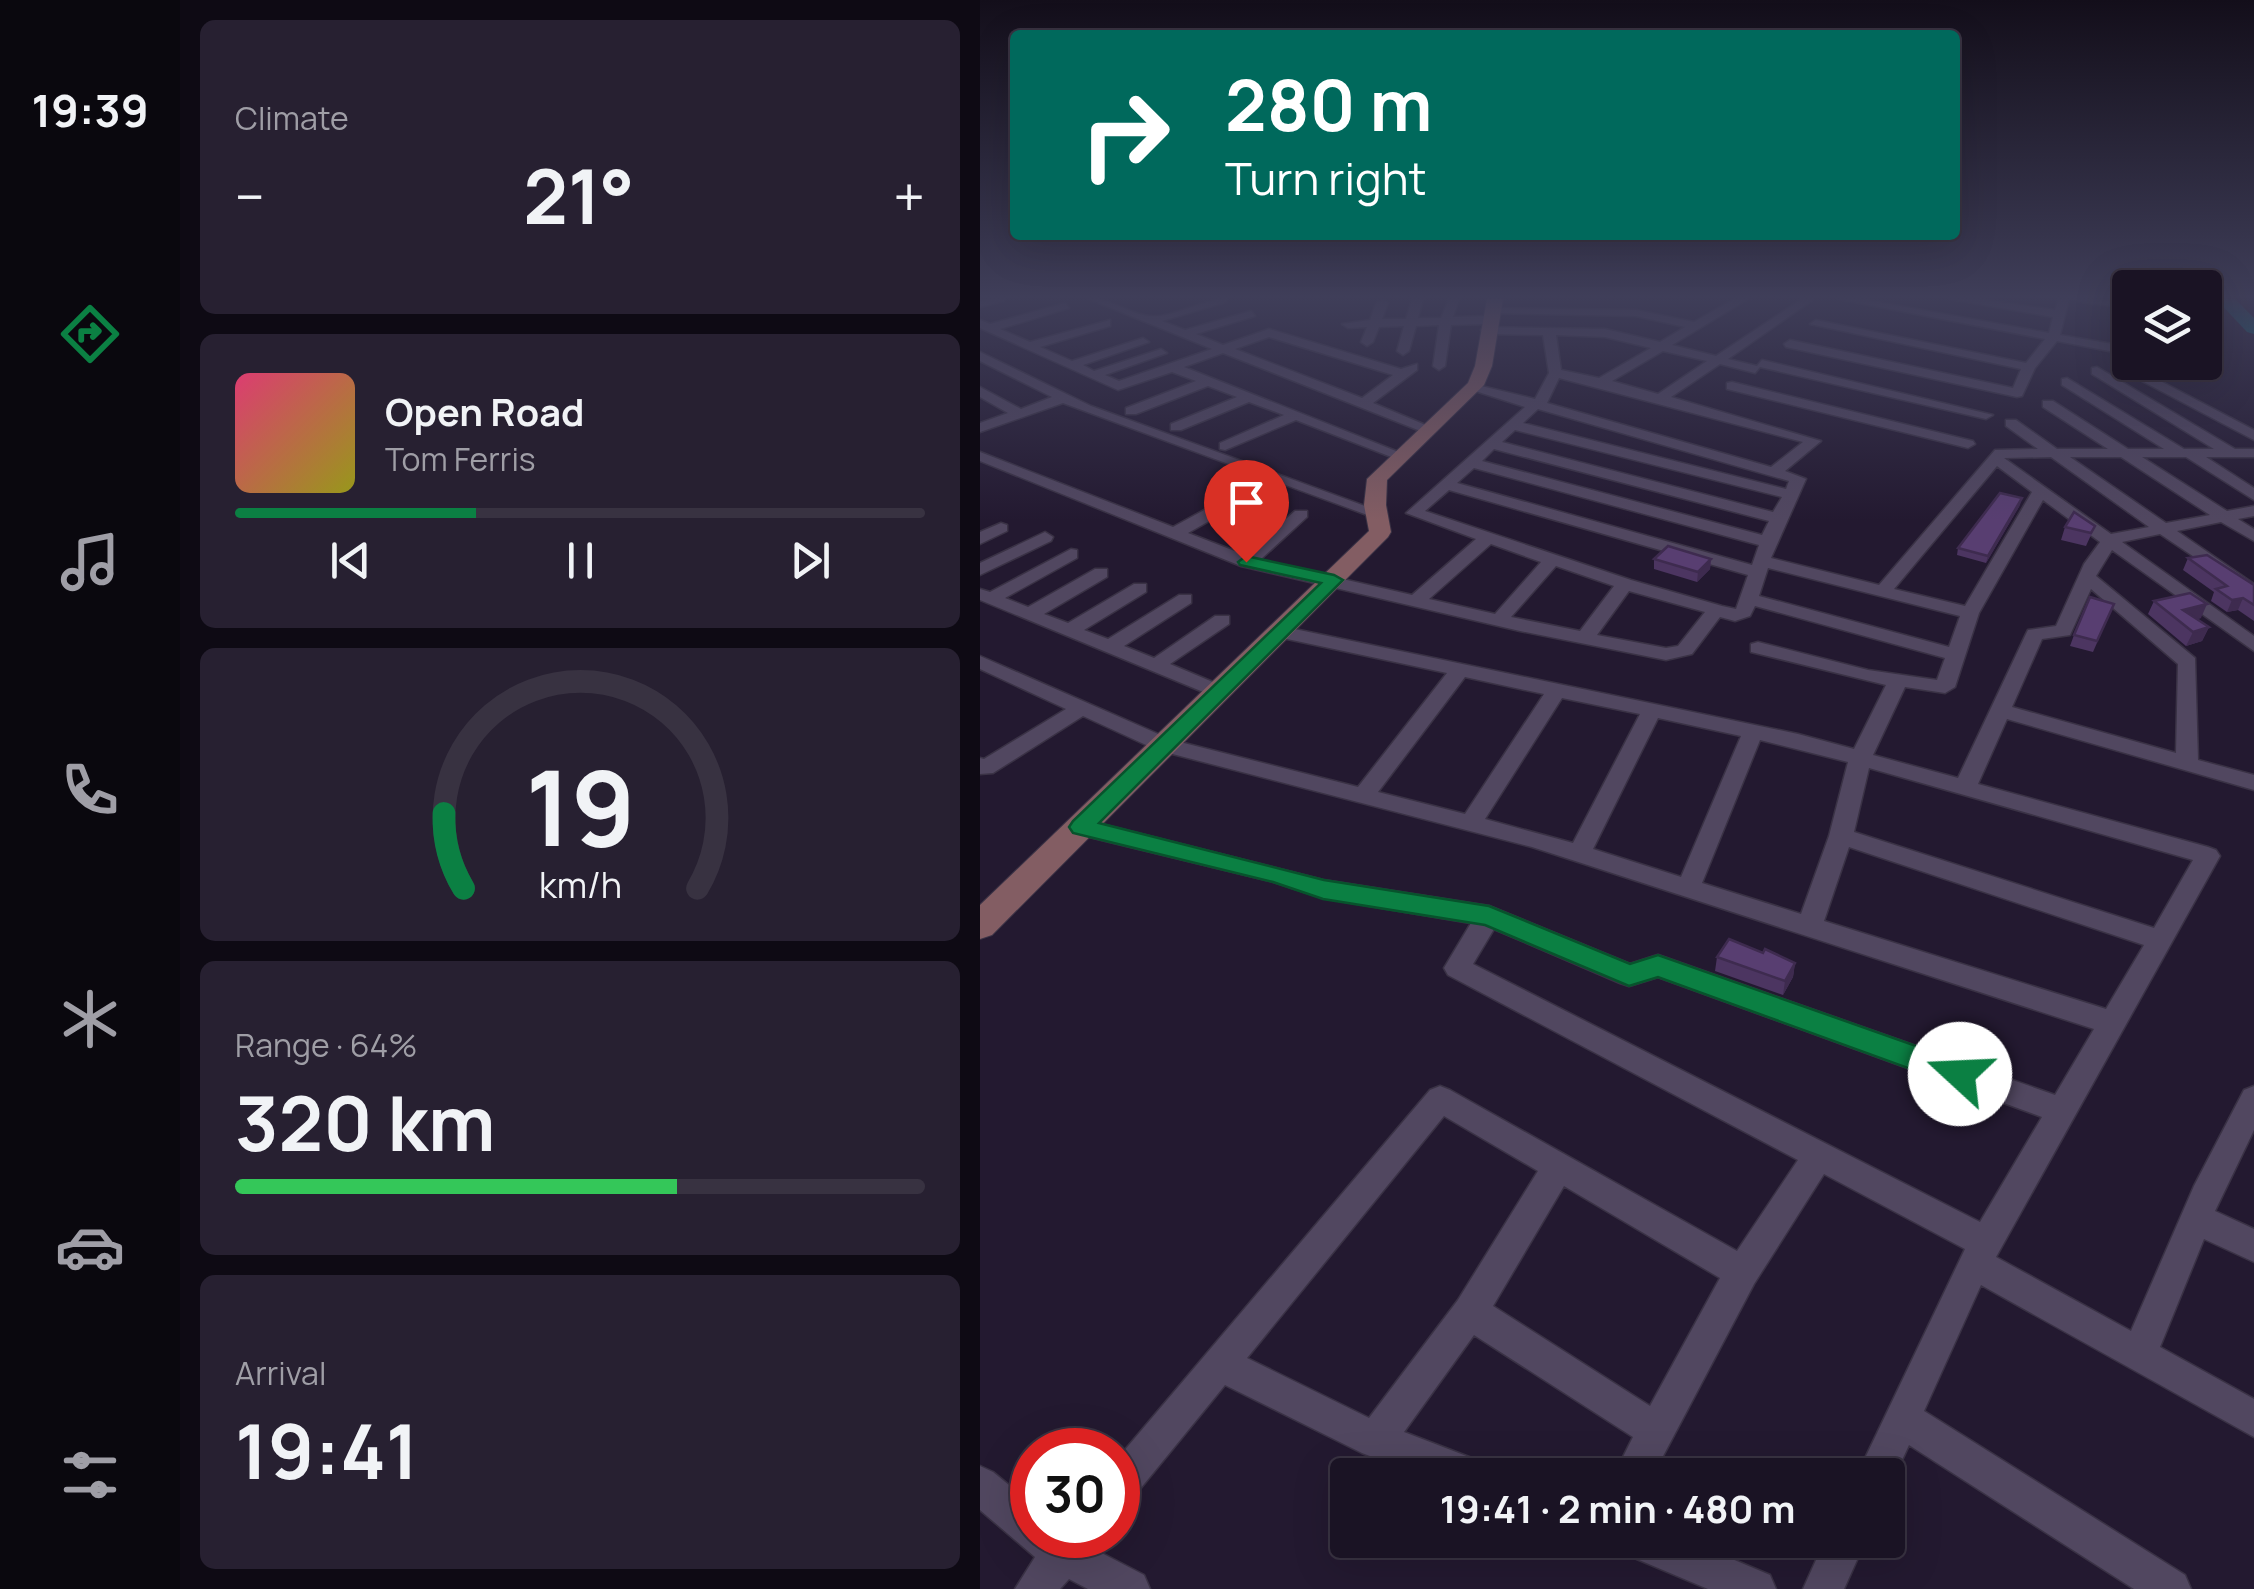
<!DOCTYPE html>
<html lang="en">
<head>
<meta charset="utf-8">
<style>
  body { margin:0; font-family:Manrope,sans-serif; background:#272031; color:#f1f3f6; height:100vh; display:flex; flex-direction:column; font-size:38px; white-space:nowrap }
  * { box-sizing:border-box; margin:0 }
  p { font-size:32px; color:#9f9ea6 }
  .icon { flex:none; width:55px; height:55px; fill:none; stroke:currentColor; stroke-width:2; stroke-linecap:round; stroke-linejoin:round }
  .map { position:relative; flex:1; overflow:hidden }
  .sheet { display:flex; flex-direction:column; gap:20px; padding:20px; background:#0e0a14; width:800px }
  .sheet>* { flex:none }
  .top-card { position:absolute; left:30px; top:30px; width:950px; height:210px; border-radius:10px; box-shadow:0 10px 40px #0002,0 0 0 2px #383241; background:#00695c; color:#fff; overflow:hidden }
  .buttons { position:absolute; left:1132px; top:270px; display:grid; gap:20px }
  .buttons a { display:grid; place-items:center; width:110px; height:110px; border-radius:10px; background:#1a1324; box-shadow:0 10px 40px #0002,0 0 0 2px #383241; font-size:50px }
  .speed { position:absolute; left:30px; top:1428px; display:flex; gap:20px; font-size:50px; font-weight:700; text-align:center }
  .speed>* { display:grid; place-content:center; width:130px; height:130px; border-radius:50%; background:#1a1324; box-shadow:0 10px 40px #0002,0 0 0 2px #383241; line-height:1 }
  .speed .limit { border:15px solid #d22; background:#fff; color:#111 }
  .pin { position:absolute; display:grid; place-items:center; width:85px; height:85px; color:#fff; margin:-102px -42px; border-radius:50% 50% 50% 0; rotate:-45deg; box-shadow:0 0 10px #0007 }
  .pin .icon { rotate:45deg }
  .me { position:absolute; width:110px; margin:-55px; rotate:290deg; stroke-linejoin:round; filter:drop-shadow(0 0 8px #0008) }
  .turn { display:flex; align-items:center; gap:35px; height:210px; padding:0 50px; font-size:45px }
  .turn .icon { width:130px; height:130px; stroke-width:2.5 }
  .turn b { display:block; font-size:70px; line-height:85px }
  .big { font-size:75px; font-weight:700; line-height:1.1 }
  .sheet .widget { flex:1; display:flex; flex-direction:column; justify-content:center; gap:15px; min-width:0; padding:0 35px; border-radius:15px; background:#272031 }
  .sheet .dial { align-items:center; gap:0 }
  .dial svg { height:260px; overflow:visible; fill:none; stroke:#383241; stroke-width:7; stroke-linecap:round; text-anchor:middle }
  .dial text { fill:#f1f3f6; stroke:none }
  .song { display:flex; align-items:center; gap:30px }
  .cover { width:120px; height:120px; border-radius:15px; background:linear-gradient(135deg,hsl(340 70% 55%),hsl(60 70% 35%)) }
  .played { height:10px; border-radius:5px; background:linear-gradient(90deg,#0b8043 35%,#383241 35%) }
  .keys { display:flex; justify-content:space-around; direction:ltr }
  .heat { display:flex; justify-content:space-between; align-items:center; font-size:55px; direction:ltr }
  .charge { height:15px; border-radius:8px; background:linear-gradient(90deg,#34c759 64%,#383241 0) }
  .trip { position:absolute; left:350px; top:1458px; width:575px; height:100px; border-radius:10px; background:#1a1324; box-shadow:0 10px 40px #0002,0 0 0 2px #383241; font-weight:700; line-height:100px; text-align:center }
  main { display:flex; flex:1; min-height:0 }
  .menu { display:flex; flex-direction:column; width:180px; justify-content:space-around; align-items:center; background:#0a080e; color:#9f9ea6 }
  .menu .icon { width:70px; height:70px }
  .menu .active { color:#0b8043 }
  .menu b { font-size:45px; color:#f1f3f6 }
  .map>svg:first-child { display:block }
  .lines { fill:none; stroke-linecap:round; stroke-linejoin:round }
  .river { fill:#02737e; fill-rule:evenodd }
  .street-casing { stroke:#3a3245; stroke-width:3 }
  .secondary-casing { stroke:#3a3245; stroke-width:2 }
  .street { fill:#514760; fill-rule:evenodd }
  .secondary { fill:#835d63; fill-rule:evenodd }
  .wall { fill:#4c3561 }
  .shaded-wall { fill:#3e2b4f }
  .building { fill:#583e71; stroke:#3e2b4f; stroke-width:2.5 }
  .route { fill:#0b8043; stroke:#07532c; stroke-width:2.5 }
</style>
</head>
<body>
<main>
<nav class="menu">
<b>19:39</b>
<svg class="icon active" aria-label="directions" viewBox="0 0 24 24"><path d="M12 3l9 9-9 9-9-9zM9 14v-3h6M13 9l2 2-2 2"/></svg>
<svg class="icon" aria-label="music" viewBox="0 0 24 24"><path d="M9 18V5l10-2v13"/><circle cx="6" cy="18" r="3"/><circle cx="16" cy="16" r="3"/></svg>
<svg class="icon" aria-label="phone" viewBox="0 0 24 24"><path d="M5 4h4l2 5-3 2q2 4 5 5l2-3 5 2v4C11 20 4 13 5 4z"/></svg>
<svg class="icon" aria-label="climate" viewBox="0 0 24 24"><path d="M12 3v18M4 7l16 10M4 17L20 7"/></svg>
<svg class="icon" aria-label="car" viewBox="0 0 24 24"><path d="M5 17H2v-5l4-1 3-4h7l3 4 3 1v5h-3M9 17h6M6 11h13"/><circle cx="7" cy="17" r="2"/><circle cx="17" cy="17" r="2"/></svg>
<svg class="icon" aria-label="filters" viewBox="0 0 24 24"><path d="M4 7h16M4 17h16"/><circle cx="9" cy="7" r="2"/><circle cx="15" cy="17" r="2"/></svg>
</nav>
<section class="sheet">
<div class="widget"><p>Climate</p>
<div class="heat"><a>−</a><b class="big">21°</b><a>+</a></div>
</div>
<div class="widget">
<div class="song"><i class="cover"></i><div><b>Open Road</b><p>Tom Ferris</p></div></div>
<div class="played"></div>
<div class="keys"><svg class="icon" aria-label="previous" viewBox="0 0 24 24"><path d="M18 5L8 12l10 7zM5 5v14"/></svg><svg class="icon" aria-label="pause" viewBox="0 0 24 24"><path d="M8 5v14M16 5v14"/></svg><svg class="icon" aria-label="next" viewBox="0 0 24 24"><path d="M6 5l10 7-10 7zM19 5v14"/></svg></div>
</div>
<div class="widget dial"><svg viewBox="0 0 100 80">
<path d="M14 69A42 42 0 1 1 86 69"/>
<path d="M14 69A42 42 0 0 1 8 46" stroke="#0b8043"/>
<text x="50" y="56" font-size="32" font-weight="700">19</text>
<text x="50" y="72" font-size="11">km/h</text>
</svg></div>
<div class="widget"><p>Range · 64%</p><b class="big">320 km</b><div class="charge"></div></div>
<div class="widget"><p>Arrival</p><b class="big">19:41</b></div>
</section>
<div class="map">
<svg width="1274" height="1589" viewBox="0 0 1274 1589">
  <rect width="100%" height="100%" fill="#231930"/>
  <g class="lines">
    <path class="river" d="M1236,299H1255L1274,318V334L1267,332Z"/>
    <defs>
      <path id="street" d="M25,299L24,301L0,307V301Z
        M109,299C132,298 148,314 170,316C191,319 222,299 247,299L246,302L182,321L205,330L271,311L275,316L216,334L243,345L289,329L421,369L437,364V370L393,403L455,429L443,432L243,353L204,367L426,455L414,458L316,420L245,450L240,449V443L304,415L269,402L201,430H191V424L257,397L228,386L156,414H146V408L216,381L192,372L138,390L0,328V320L10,324L85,303L89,308L20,329L50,342L130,320V326L60,347L92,361L163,338L169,342L103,365L114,371L181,349L187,353L125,375L139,381L232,349ZM289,337L413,375L382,398L255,349Z
        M432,299H443L438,318H461L469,299H479L473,317L508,316L514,320L508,324L471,325L465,366L459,370L453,366L459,325L436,326L429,351L423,355L417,351L424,326L399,327L393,342L387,346L381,342L387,327L368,328L362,324L390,320L396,303L402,300L408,303L402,319H426Z
        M754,299H768L692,345L736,356L822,299H834L748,359L777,366L782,360L1013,415L1006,419L780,367L775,373L740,364L691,397L841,441L805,471L826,479L791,558L899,585L1015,450L1058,449L1026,426V420H1036L1077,449H1128L1063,407V401H1073L1148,449H1184L1082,385V379L1087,378L1204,449H1234L1112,374V368L1117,367L1255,449H1274V457H1226L1274,488V500L1206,457H1162L1247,511L1274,506V516L1258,519L1274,529V541L1241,522L1197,531L1274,584V597L1180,534L1142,542L1274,636V651L1132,550L1116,576L1215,658L1218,760L1274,775V790L1027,719L998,784L1228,847L1236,850L1240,856L1016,1257L1151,1331L1214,1186L1264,1090L1274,1086V1130L1235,1211L1274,1229V1262L1224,1239L1180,1347L1274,1399V1437L1001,1285L944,1411L1205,1575L1211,1589H1154L929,1445L909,1488L908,1475H877L985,1249L844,1174L774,1284L673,1475H634L653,1437L494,1335L424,1432L502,1462L508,1475H439L382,1453L245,1385L151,1500L138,1506V1458L450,1090L460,1086L470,1090L757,1251L818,1160L468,975L464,968L491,923L343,898L294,882L93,833L89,827L93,821L101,819L343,880L509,906L650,964L678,955L1075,1095L1114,1029L552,847L177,750L103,716L13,773L0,774V758L4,759L86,709L0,669V656L192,740L378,787L467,673L293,636L291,632L300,626L818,734L874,749L906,685L771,652V644L778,642L888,670L957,680L965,658L775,606L770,616L755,621L740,617L712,654L686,660L540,631L261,566L0,461V452L193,527L270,485H282V491L208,533L265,555L315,511H327V517L280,560L432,595L496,539L426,513L545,407L486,388L493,384L555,399L569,373L563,335L507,334L501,330L503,327L625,329L680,342L705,327L656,316L511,313L507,308L656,310L714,322ZM576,335L625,337L671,348L619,378L581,370ZM683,351L727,361L678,394L632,381ZM579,378L823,442L791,467L567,403ZM558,409L809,481L806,489L543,423ZM535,430L802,497L793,512L522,442ZM514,449L789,521L782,535L502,461ZM1071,457L1169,527L1131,534L1024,458ZM1090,457H1141L1230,515L1186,523ZM1017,466L1052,492L985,606L914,589ZM494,468L779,545L772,565L477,483ZM469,490L768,575L756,609L742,606L651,580L445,511ZM1063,500L1120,542L1104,564L1076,626L1048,630L1046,634L978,778L893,755L925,687L965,693L975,687L999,613ZM511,544L561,562L515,614L449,599ZM576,566L634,586L600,631L531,617ZM788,568L980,616L969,647L779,596ZM1111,589L1198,664L1196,753L1032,707L1062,639L1090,635ZM649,591L725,612L698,646L686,648L617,635ZM485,677L564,694L485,814L398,792ZM582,698L660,714L593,843L505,819ZM678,718L761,736L701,877L613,849ZM780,740L868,762L849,836L821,914L722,883ZM889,768L1213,860L1174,928L874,832ZM869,847L1164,945L1126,1009L844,921ZM514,929L640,983L649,986L678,977L1062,1117L1000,1222L493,964ZM464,1116L558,1171L478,1300L389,1418L267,1358ZM584,1186L740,1278L670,1406L513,1306Z
        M858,299H881L1069,333L1073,317L970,299H998L1075,310L1079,299H1089L1080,335L1150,347V355L1077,341L1055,368L1042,396L1037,397L806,347L804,344L810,340L1033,388L1041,369L830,324L836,320L1046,363L1065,339Z
        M1094,299L1150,302V308L1100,302Z
        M0,352L111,406L404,513L390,516L83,403L0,432V423L28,413L0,397V387L41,409L72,397L0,361Z
        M1167,374L1274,430V440L1162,381L1160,378Z
        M752,382L993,441L995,444L988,448L747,389V383Z
        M21,523L27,525V531L0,544V532Z
        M65,532L73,537L71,541L0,575V563Z
        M91,549L97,550V558L25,598L48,607L115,569H127V577L64,614L88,623L154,584H166V592L104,630L128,639L199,595H211V603L144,646L174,658L235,616H249V624L190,664L247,688L250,692L247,696H233L0,600V589L10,592Z
        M0,1466L13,1472L52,1504V1535H118L112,1548L164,1575L170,1589H108L89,1579L80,1589H35L55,1557L0,1510Z
        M639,1540H707L790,1575L796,1589H728L645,1554Z
        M845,1540H886L864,1589H823Z"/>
      <path id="secondary" d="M507,299H523L512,366L504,385L407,480L406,505L411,532L408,537L12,935L0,939V905L389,531L384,505L387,479L488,383L495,366Z"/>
    </defs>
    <use href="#street" class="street-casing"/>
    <use href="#secondary" class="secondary-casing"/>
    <use href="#street" class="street"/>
    <use href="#secondary" class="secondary"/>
  </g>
  <path class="wall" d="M1040,505L1006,563L977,555L978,548Z
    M1115,526L1106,546L1081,540L1085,527Z
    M1208,558L1274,585V621L1258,610L1247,612L1231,601L1234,592L1203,570Z
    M674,559H731L730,569L717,582L674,569Z
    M1174,601L1221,618L1217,619L1229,627L1222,641L1206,646L1168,614Z
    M1134,604L1113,652L1090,646L1094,635Z
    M783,953L815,963L813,977L803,995L735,971L737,957Z"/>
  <path class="shaded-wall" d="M1042,498L1040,505L1006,563L1008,556Z
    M731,559L730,569L717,582L718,572Z
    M1263,598L1258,610L1247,612L1252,600Z
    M1227,604L1221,618L1201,623L1203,610Z
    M1229,627L1222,641L1206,646L1213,632Z
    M815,963L813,977L803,995L805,981Z"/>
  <path class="building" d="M1020,493L1042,498L1008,556L978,548Z
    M1094,512L1115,526L1111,533L1085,527Z
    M688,546L731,559L718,572L674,559Z
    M1227,555L1274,585V605L1263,598L1252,600L1236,589L1247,586L1208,558Z
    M1210,593L1227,604L1203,610L1229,627L1213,632L1174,601Z
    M1110,597L1134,604L1117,641L1094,635Z
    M749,939L783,953L785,949L815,963L805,981L737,957Z"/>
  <linearGradient id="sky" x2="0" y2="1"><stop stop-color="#130e1a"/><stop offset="0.57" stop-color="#3f3e59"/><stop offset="1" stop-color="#3f3e59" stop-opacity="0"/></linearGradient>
  <rect width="1274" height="521" fill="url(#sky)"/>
  <path class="route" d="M266,556L354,575L363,580L119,823L344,880L509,906L650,964L678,955L990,1065L994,1074L990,1083L980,1087L678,977L649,986L505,925L343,899L293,882L93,833L89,827L93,821L341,583L260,565L258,562Z"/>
</svg>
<div class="buttons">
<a><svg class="icon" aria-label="layers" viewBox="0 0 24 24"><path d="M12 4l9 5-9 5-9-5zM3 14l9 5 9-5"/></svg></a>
</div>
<div class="speed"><div class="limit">30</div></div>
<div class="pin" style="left:266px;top:562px;background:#d93025"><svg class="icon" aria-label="arrive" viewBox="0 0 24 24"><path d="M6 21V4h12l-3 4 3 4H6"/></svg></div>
<svg class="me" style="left:980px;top:1074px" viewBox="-20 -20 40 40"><circle r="19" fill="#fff"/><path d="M0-13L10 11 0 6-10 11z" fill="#0b8043"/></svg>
<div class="trip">19:41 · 2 min · 480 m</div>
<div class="top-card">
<div class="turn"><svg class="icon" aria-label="right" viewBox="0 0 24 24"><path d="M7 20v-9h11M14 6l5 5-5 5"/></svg><div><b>280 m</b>Turn right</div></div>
</div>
</div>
</main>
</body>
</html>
